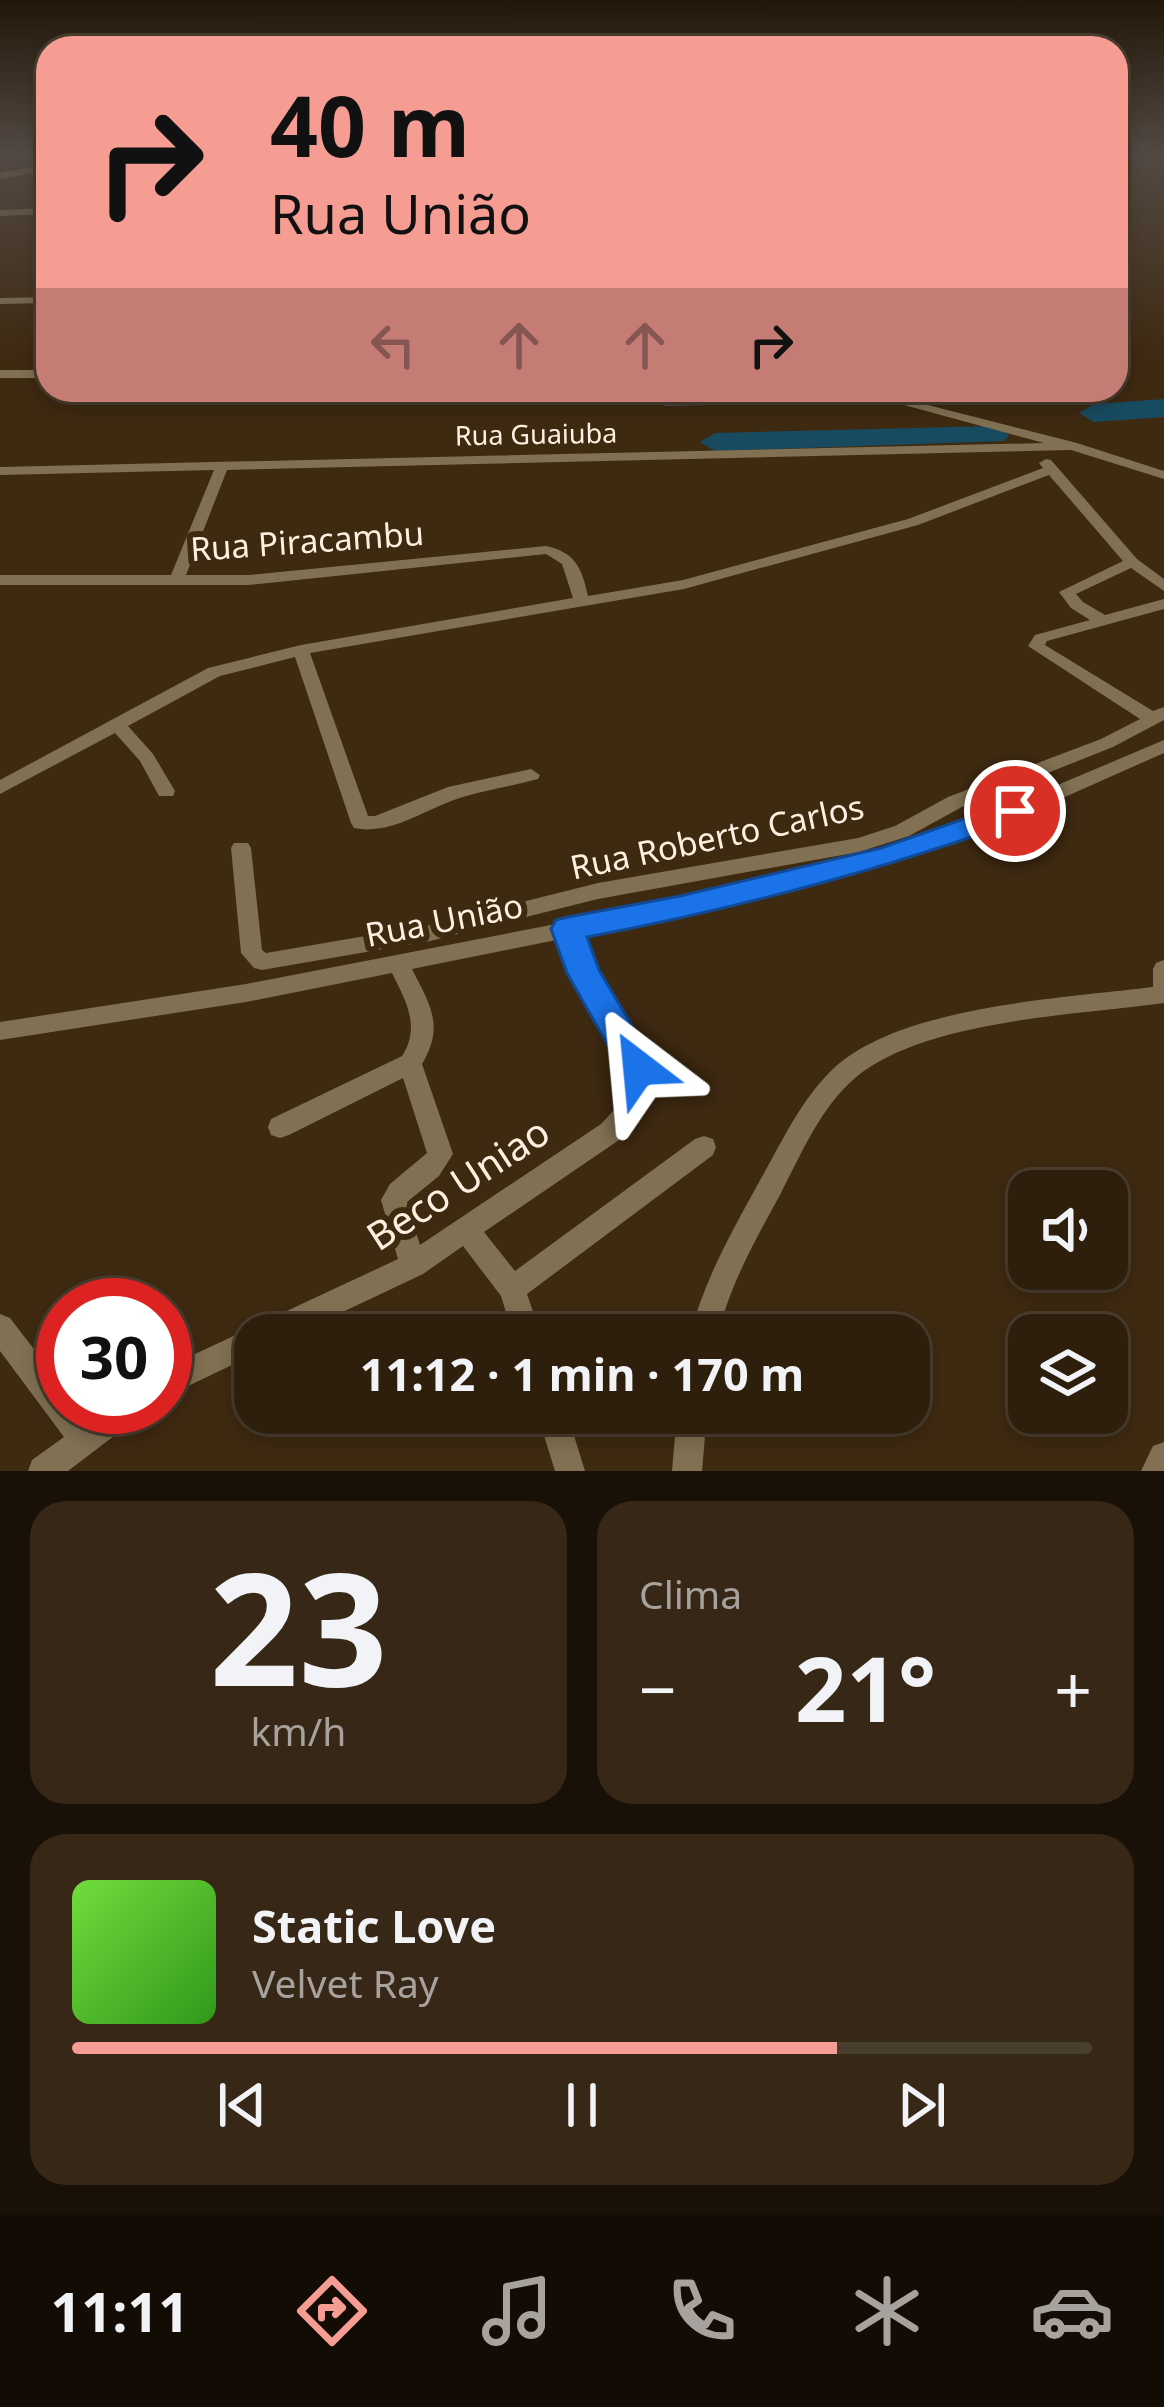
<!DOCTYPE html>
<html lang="pt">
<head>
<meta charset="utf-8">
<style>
  body { margin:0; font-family:"Noto Sans",sans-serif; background:#362716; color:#f1f3f6; height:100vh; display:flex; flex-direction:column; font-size:45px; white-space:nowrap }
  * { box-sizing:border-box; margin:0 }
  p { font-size:39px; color:#a7a29d }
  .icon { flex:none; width:66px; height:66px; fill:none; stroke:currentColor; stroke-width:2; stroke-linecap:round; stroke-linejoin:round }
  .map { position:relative; height:1471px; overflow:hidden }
  .side { display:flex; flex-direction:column; gap:30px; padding:30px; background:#191107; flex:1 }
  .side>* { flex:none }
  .hud { position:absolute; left:36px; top:36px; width:1092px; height:366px; border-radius:36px; box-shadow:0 6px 18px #0003,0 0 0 3px #493d2e; background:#f59c93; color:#111; overflow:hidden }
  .controls { position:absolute; left:1008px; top:1170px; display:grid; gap:24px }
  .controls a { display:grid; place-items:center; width:120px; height:120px; border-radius:24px; background:#2e1f0d; box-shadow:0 6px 18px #0003,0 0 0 3px #493d2e; font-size:60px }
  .speed { position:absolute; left:36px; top:1278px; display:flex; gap:24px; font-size:60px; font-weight:700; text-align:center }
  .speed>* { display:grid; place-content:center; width:156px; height:156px; border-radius:50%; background:#2e1f0d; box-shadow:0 6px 18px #0003,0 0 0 3px #493d2e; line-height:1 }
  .speed .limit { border:18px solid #d22; background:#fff; color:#111 }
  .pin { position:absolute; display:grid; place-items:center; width:102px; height:102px; color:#fff; margin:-51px; border:6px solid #fff; border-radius:50%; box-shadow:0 3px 12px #0007 }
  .me { position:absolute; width:132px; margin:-66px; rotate:331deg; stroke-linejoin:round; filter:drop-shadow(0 0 9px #0008) }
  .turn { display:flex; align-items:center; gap:42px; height:252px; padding:0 36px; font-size:54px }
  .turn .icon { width:156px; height:156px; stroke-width:2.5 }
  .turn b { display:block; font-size:84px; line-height:102px }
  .lanes { display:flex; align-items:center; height:114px; padding:0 36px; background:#0003; justify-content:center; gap:60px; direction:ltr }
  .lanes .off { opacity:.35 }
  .big { font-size:90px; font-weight:700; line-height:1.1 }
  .side .card { flex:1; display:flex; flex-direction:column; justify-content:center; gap:18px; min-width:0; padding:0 42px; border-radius:36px; background:#362716 }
  .side .dial { align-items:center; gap:0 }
  .dial b { font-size:156px; line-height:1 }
  .song { display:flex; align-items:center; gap:36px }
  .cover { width:144px; height:144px; border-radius:18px; background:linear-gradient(135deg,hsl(100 70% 55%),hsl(110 70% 35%)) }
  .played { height:12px; border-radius:6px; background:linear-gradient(90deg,#f59c93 75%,#493d2e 75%) }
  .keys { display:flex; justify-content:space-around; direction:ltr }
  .heat { display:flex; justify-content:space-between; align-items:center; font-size:66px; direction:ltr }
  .side .tiles { flex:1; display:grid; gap:30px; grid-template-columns:1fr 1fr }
  .card:last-child { grid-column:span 2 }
  .trip { position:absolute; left:234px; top:1314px; width:696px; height:120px; border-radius:36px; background:#2e1f0d; box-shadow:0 6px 18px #0003,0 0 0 3px #493d2e; font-weight:700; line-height:120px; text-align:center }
  .dock { display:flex; height:192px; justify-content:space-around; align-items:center; background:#120c05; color:#a7a29d }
  .dock .icon { width:84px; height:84px }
  .dock .active { color:#f59c93 }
  .dock b { font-size:54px; color:#f1f3f6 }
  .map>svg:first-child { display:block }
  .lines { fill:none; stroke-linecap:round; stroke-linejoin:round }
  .river { fill:#184b60; fill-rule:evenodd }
  .street { fill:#817052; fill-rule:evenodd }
  .secondary { fill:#b09464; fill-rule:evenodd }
  .wall { fill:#564a63 }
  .route { fill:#1a73e8; stroke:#114b97; stroke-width:3 }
  .labels { text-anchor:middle; stroke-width:12; stroke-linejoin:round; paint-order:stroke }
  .far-street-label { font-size:27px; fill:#fef0e1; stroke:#3e2911 }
  .street-label { font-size:33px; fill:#fef0e1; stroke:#3e2911 }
  .near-street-label { font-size:39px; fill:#fef0e1; stroke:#3e2911 }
</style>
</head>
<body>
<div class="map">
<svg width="1164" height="1471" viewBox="0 0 1164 1471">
  <rect width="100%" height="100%" fill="#3e2911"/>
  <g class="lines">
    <path class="river" d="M1164,399V417L1094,422L1079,413L1094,404Z
      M994,426L1009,435L1005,441L715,451L700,442L715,433Z"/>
    <path class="street" d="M48,208V214L0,216V210Z
      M48,297V303L0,304V298Z
      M0,370H48V378H0Z
      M849,390H869L1077,443L1164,471V479L1071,450L227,470L186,575H248L546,546C575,552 582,568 588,596L683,580L908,519L1043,468L1039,463L1046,459L1051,460L1137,559L1164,579V591L1131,568L1076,594L1083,602L1105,615L1164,599V609L1047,641L1045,645L1153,711L1164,707V720L1113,747L962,807L909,836L859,852L598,899L430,941L262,970L254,968L241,953L231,848L234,843H248L251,848L262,950L266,953L430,925L598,883L858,838L895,826L948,797L1101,739L1140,719L1028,646L1035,635L1090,620L1071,608L1059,592L1123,561L1049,475L918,525L684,589L310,653L368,816H375L448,787L531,769L540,775L538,779C513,786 487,790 463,797C428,807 392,836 354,828L351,823L295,657L220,676L128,726L153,754L175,791L173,796H159L140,761L115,733L0,794V780L208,668L301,645L573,598L562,564L546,554L248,585H0V575H171L214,470L0,475V467L1044,443Z
      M1164,740V753L1022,816L894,862L680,916L581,935L594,971L651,1068V1096L639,1119L619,1140L484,1232L515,1271L695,1139L704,1136L713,1139L716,1147L713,1155L527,1294L541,1335H513L501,1296L463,1246L423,1274L294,1335H255V1354L165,1397V1368L398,1259L381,1200L390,1184L427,1153L403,1078L289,1135L280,1138L271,1135L268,1127L271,1119L402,1056C421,1027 406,1001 392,973L246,1002L0,1040V1022L246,984L680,900L883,851L1008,806ZM561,939L573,973L627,1069V1096L601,1124L420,1245L407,1202L439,1176L453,1154L422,1064C445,1026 430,1005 412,969Z
      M1164,960V1003C1077,1015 923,1020 855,1078C821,1107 801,1154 781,1193C756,1239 730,1284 718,1335H690C704,1281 731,1233 758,1184C781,1144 800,1100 834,1068C901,1006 1064,998 1153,987V969L1156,963Z
      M0,1314L10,1318L63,1387V1407H79L88,1419L105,1407H144L139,1417L68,1471H28L32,1460L64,1437L0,1351Z
      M537,1413H567L585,1471H555Z
      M677,1413H707L702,1471H672Z
      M1164,1442V1471H1141L1153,1446Z"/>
    <path class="secondary" d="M48,164V170L0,179V173Z"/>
  </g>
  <path class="wall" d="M660,390H709L708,405L664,406Z"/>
  <linearGradient id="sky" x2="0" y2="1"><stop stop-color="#221709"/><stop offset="0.43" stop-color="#524943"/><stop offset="1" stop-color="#524943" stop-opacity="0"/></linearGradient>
  <rect width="1164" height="359" fill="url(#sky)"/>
  <path class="route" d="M1015,801L1025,804L1030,811L1025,818C880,871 739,908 587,937L599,970L657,1068L652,1079L639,1083L627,1079L567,973L551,929L556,920L568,917L680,896L881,848Z"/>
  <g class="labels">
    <g class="far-street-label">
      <text transform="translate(536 435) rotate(-1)" y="9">Rua Guaiuba</text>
    </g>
    <g class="street-label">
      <text transform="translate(307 541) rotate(-4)" y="12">Rua Piracambu</text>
      <text transform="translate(717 837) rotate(-12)" y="12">Rua Roberto Carlos</text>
      <text transform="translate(444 920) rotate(-11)" y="12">Rua União</text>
    </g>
    <g class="near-street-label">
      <text transform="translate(458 1184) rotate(-33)" y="14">Beco Uniao</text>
    </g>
  </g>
</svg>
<div class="controls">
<a><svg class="icon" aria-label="sound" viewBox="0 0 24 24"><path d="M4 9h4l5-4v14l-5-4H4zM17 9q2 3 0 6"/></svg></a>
<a><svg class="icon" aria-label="layers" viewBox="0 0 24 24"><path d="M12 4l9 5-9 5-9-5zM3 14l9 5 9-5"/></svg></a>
</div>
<div class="speed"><div class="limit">30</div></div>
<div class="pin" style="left:1015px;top:811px;background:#d93025"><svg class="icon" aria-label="arrive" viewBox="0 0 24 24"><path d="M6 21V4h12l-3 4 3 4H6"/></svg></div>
<svg class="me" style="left:639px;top:1068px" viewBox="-20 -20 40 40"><path d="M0-17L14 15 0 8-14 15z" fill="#1a73e8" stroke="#fff" stroke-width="4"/></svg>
<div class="trip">11:12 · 1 min · 170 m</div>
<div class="hud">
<div class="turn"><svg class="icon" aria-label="right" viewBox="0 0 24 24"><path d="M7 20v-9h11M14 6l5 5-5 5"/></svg><div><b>40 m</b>Rua União</div></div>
<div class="lanes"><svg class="icon off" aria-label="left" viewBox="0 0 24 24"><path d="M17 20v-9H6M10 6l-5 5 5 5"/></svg><svg class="icon off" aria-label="ahead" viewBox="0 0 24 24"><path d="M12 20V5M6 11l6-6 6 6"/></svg><svg class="icon off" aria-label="ahead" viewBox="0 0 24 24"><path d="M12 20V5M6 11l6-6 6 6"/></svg><svg class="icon" aria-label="right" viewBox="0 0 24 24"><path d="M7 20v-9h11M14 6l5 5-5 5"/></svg></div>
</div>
</div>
<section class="side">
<div class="tiles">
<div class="card dial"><b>23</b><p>km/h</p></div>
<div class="card"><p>Clima</p>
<div class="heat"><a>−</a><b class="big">21°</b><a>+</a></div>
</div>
<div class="card">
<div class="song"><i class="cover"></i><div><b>Static Love</b><p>Velvet Ray</p></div></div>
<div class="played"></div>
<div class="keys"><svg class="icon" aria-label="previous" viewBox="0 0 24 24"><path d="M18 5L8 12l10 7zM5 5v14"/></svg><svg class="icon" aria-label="pause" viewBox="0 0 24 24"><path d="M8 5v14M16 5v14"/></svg><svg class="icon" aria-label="next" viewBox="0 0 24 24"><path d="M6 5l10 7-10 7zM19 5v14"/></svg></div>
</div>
</div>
</section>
<nav class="dock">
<b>11:11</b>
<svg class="icon active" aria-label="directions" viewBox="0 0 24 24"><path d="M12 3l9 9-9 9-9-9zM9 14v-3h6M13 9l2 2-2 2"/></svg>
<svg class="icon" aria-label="music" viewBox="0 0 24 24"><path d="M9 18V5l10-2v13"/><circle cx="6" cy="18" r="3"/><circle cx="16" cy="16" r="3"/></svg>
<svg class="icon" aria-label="phone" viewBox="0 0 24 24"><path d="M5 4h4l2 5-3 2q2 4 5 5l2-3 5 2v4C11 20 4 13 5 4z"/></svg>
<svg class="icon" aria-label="climate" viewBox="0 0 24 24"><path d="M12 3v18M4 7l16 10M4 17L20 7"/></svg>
<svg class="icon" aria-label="car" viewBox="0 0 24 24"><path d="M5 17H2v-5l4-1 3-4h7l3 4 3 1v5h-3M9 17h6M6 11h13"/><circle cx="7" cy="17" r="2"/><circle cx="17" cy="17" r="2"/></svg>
</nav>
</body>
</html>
